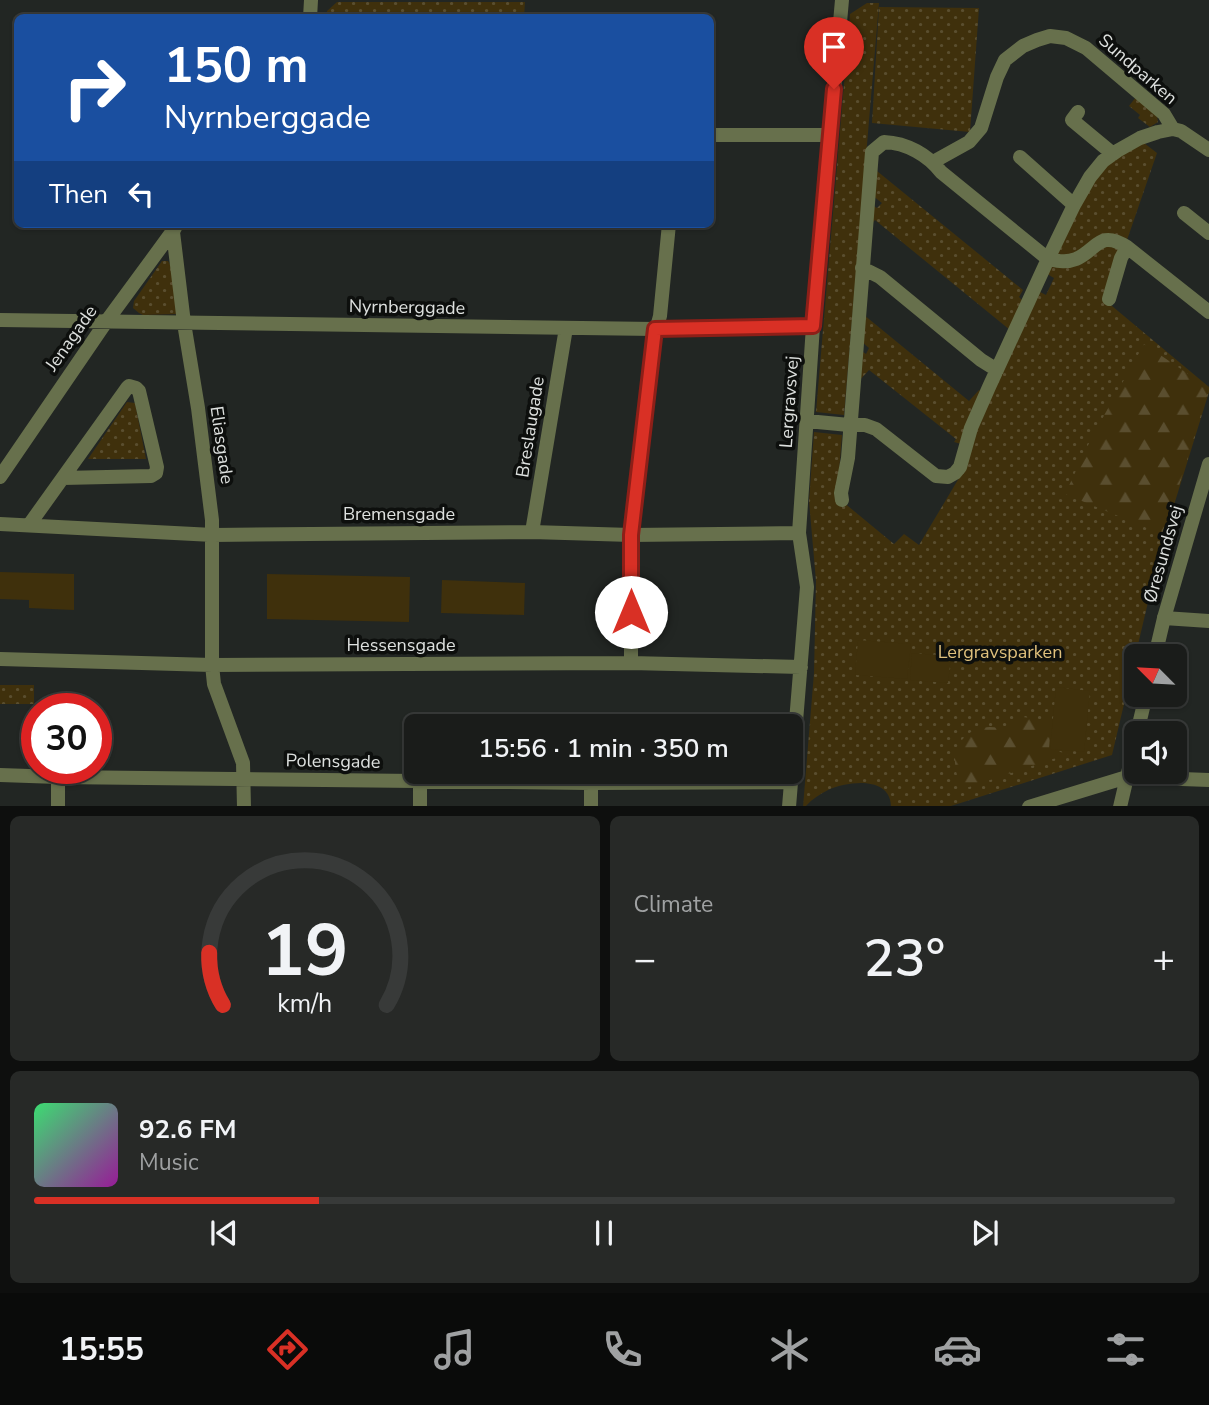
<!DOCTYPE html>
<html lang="en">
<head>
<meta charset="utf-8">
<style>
  body { margin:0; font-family:"Nunito Sans",sans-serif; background:#272927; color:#f1f3f6; height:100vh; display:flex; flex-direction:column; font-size:26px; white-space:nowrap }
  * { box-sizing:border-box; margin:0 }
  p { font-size:23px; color:#9fa1a2 }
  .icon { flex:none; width:38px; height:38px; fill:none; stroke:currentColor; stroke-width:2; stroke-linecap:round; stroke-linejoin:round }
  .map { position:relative; height:806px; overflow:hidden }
  .sheet { display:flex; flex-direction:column; gap:10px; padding:10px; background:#0e0f0e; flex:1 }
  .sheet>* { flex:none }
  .guide { position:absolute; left:14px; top:14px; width:700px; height:214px; border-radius:10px; box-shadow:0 2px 5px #0004,0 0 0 2px #383a39; background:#1a4fa0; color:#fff; overflow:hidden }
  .needle { width:46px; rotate:294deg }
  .fabs { position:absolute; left:1124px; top:644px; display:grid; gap:14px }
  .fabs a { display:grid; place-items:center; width:63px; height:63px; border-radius:10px; background:#1a1c1a; box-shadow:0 2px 5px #0004,0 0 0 2px #383a39; font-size:35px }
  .speed { position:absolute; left:21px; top:693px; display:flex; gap:14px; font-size:35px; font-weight:700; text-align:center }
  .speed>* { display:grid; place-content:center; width:91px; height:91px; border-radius:50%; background:#1a1c1a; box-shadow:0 2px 5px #0004,0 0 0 2px #383a39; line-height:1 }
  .speed .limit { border:10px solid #d22; background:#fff; color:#111 }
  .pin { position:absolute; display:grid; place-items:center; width:60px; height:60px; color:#fff; margin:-72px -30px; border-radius:50% 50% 50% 0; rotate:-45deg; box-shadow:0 0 7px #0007 }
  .pin .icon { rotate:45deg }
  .me { position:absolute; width:77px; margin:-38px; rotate:0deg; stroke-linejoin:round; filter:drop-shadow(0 0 5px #0008) }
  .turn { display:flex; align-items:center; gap:24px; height:147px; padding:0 35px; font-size:32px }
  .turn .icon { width:91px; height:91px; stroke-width:2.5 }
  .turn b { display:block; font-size:49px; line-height:60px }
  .then { display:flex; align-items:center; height:66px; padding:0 35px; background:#0003; gap:14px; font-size:26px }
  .big { font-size:52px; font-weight:600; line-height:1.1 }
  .sheet .tile { flex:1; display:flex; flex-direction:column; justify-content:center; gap:10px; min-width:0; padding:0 24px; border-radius:10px; background:#272927 }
  .sheet .dial { align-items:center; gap:0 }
  .dial svg { height:182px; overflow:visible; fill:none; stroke:#383a39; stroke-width:7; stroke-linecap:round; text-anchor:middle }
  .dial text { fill:#f1f3f6; stroke:none }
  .song { display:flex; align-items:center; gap:21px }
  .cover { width:84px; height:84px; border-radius:10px; background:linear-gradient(135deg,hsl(140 70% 55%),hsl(300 70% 35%)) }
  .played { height:7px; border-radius:4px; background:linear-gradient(90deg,#d93025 25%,#383a39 25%) }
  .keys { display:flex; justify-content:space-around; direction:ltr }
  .heat { display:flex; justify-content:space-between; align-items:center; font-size:38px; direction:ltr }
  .sheet .tiles { flex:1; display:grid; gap:10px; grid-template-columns:1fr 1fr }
  .tile:last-child { grid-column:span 2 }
  .trip { position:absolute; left:404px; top:714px; width:399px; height:70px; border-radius:10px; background:#1a1c1a; box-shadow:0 2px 5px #0004,0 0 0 2px #383a39; font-weight:600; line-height:70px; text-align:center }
  .dock { display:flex; height:112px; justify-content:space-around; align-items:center; background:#0a0b0a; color:#9fa1a2 }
  .dock .icon { width:49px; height:49px }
  .dock .on { color:#d93025 }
  .dock b { font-size:32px; color:#f1f3f6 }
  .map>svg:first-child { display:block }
  .grass { fill:url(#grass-dots) }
  .forest { fill:url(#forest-firs) }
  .garden { fill:#3f300c }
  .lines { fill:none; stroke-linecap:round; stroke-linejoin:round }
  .minor { stroke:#67704c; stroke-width:14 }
  .tertiary { stroke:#67704c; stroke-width:14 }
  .route-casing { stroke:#8d1f18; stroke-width:18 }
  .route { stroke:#d93025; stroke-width:12 }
  .labels { text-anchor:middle; stroke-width:7; stroke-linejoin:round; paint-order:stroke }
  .street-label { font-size:18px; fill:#dee1df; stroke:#0d0f0d }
  .park-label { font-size:18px; fill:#dfc07c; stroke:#0d0f0d }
</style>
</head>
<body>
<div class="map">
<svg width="1209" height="807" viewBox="0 0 1209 807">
  <defs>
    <pattern id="grass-dots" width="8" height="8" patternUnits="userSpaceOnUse" patternTransform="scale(1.75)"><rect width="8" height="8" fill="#3f300c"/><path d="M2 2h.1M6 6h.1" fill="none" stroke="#5a4e2f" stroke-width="1.8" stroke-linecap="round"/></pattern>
    <pattern id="forest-firs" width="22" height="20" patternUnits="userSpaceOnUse" patternTransform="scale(1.75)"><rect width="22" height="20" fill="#3f300c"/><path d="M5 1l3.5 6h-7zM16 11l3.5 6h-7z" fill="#5a4e2f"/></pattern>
  </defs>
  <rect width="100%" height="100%" fill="#222623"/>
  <path class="grass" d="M337,2H525L524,17L406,18L340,14L339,17H327V11Z
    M867,3H879L844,415L816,412L850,14Z
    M879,7L979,8L970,132L872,123Z
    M1136,97L1157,116L1158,122L1150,127L1138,118L1140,115L1129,106Z
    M1144,143L1157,153L1106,301L1209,387V392L1161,547L1112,755L951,806H891C890,776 848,781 828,790C820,794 812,799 806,806L803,807L814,673L816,581L809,501L814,432L842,435L837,497L894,544L904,534L919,545L962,473L979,420L1038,291L1046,295L1054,278L1047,274L1086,188L1103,166Z
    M877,171L1023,290L1019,297L1023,301L1010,330L875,220L870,226L872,205L877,208L882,203L873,196Z
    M162,261H168L171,266L178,314L143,315L139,313L133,308L134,301Z
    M864,315L969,401L979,390L981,391L961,444L954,442L956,439L869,370L859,381L860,350L866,354L869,348L861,341Z
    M127,402L135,403L146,459H88Z
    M0,685H34V704H0Z"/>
  <path class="forest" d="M1144,344L1209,388L1164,535L1065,494L1092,437Z
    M1023,717L1051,721L1049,749L1068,754L960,790C959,780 954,767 955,757C958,732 984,721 1005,730L1013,720Z"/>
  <path class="garden" d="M0,572L74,574V610L29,608V600L0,599Z
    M267,574L410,577L409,622L267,619Z
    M442,580L525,583L524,615L441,613Z
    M858,640L911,644L907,679L855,675Z
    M912,653L951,656L948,683L910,680Z
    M1056,687L1090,691L1084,752L1050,749Z"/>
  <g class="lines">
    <path class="minor" d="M310,18L311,0
      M1078,112L1072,120L1113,154
      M710,135H830
      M1020,157L1074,205
      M933,162L969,142L981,128L997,77L1005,60L1023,46L1037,40L1050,36L1066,38L1086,48L1164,114L1173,129
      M1184,213L1209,233
      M173,232L184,323L198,408L212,520V665L214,684L243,763L244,807
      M862,268L880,277L981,360L997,370
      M1109,299L1121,258L1127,247
      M0,320L655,329L813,326
      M807,421L849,425H865L876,429L936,476L948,477L955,473L960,467L971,428L989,387L1048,259L1074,205L1090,177L1103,161L1117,151L1140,138L1158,132L1173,129L1181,131L1209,150
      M0,477L106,322L175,228
      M842,500L841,493L848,458L872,152L884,142C907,143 928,155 941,172L1048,259C1058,261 1066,263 1076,259C1097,250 1099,229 1127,247L1209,312
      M0,524L213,535L532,532L631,535L799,533
      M29,525L127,388L129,386L136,388L139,391L157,467L156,473L151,476L63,478
      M532,532L566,328
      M1164,618L1209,621
      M0,659L212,665L631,663L801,667
      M631,663V535L655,334L660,316L669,224
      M0,775L58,777L591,783L791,782
      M591,783V807
      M58,807V777
      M420,807V781
      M789,807L807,587L799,533L813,326L842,0"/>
    <path class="tertiary" d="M1155,656L1164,618L1209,464
      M1137,733L1146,695
      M1029,807L1127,777L1209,780
      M1120,807L1136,739"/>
  </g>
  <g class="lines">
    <defs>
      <path id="route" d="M631,612V535L655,329L813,326L834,89"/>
    </defs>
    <use href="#route" class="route-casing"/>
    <use href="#route" class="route"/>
  </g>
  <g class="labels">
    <g class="street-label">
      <text transform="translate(1138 69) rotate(41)" y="6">Sundparken</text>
      <text transform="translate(407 307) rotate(1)" y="6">Nyrnberggade</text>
      <text transform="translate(71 338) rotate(-55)" y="6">Jenagade</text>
      <text transform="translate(789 402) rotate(-86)" y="6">Lergravsvej</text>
      <text transform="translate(530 427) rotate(-81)" y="6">Breslaugade</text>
      <text transform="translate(222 445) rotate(82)" y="6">Eliasgade</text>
      <text x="399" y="520">Bremensgade</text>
      <text transform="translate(1163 554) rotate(-74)" y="6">Øresundsvej</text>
      <text x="401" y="651">Hessensgade</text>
      <text transform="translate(333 761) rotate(1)" y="6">Polensgade</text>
    </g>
    <g class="park-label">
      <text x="1000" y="658">Lergravsparken</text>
    </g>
  </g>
</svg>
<div class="fabs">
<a><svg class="needle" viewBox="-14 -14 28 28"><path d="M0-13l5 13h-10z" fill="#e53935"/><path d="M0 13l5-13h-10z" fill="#9fa1a2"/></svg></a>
<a><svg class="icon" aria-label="sound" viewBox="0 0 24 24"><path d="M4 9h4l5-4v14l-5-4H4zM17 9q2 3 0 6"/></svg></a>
</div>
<div class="speed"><div class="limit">30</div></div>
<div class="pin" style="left:834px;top:89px;background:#d93025"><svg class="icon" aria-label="arrive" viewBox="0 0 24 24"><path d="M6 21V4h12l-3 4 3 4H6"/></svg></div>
<svg class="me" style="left:631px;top:612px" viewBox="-20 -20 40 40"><circle r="19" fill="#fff"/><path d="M0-13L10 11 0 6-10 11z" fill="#d93025"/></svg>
<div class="trip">15:56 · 1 min · 350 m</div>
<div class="guide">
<div class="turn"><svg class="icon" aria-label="right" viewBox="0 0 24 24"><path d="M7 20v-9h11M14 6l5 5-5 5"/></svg><div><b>150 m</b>Nyrnberggade</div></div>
<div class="then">Then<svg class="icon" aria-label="left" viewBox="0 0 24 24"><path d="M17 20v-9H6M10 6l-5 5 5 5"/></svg></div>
</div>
</div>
<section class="sheet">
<div class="tiles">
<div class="tile dial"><svg viewBox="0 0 100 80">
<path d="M14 69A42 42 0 1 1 86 69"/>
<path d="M14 69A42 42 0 0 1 8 46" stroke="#d93025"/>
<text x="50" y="56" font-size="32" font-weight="700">19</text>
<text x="50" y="72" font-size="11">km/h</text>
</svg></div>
<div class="tile"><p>Climate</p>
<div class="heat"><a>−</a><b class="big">23°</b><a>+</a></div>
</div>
<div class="tile">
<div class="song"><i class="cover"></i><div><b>92.6 FM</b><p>Music</p></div></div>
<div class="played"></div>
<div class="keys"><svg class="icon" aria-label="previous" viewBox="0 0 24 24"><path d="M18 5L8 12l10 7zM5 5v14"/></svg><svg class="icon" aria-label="pause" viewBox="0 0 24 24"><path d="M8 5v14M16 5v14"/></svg><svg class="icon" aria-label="next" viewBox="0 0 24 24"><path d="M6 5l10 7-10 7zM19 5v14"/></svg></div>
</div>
</div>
</section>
<nav class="dock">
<b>15:55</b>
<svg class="icon on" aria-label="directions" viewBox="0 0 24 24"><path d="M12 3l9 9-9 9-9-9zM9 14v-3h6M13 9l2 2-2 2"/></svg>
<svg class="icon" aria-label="music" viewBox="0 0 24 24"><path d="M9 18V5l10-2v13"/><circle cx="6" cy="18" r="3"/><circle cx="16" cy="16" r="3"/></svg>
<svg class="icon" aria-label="phone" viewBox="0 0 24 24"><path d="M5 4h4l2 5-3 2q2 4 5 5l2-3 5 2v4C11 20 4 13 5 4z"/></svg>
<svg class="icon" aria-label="climate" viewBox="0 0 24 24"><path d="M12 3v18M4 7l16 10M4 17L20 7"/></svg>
<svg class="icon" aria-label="car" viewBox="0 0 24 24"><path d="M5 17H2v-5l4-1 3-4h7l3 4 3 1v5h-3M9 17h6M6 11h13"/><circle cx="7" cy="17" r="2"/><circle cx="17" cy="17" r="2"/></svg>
<svg class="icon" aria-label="filters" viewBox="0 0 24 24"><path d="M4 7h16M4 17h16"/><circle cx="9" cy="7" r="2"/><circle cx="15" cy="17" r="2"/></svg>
</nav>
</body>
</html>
